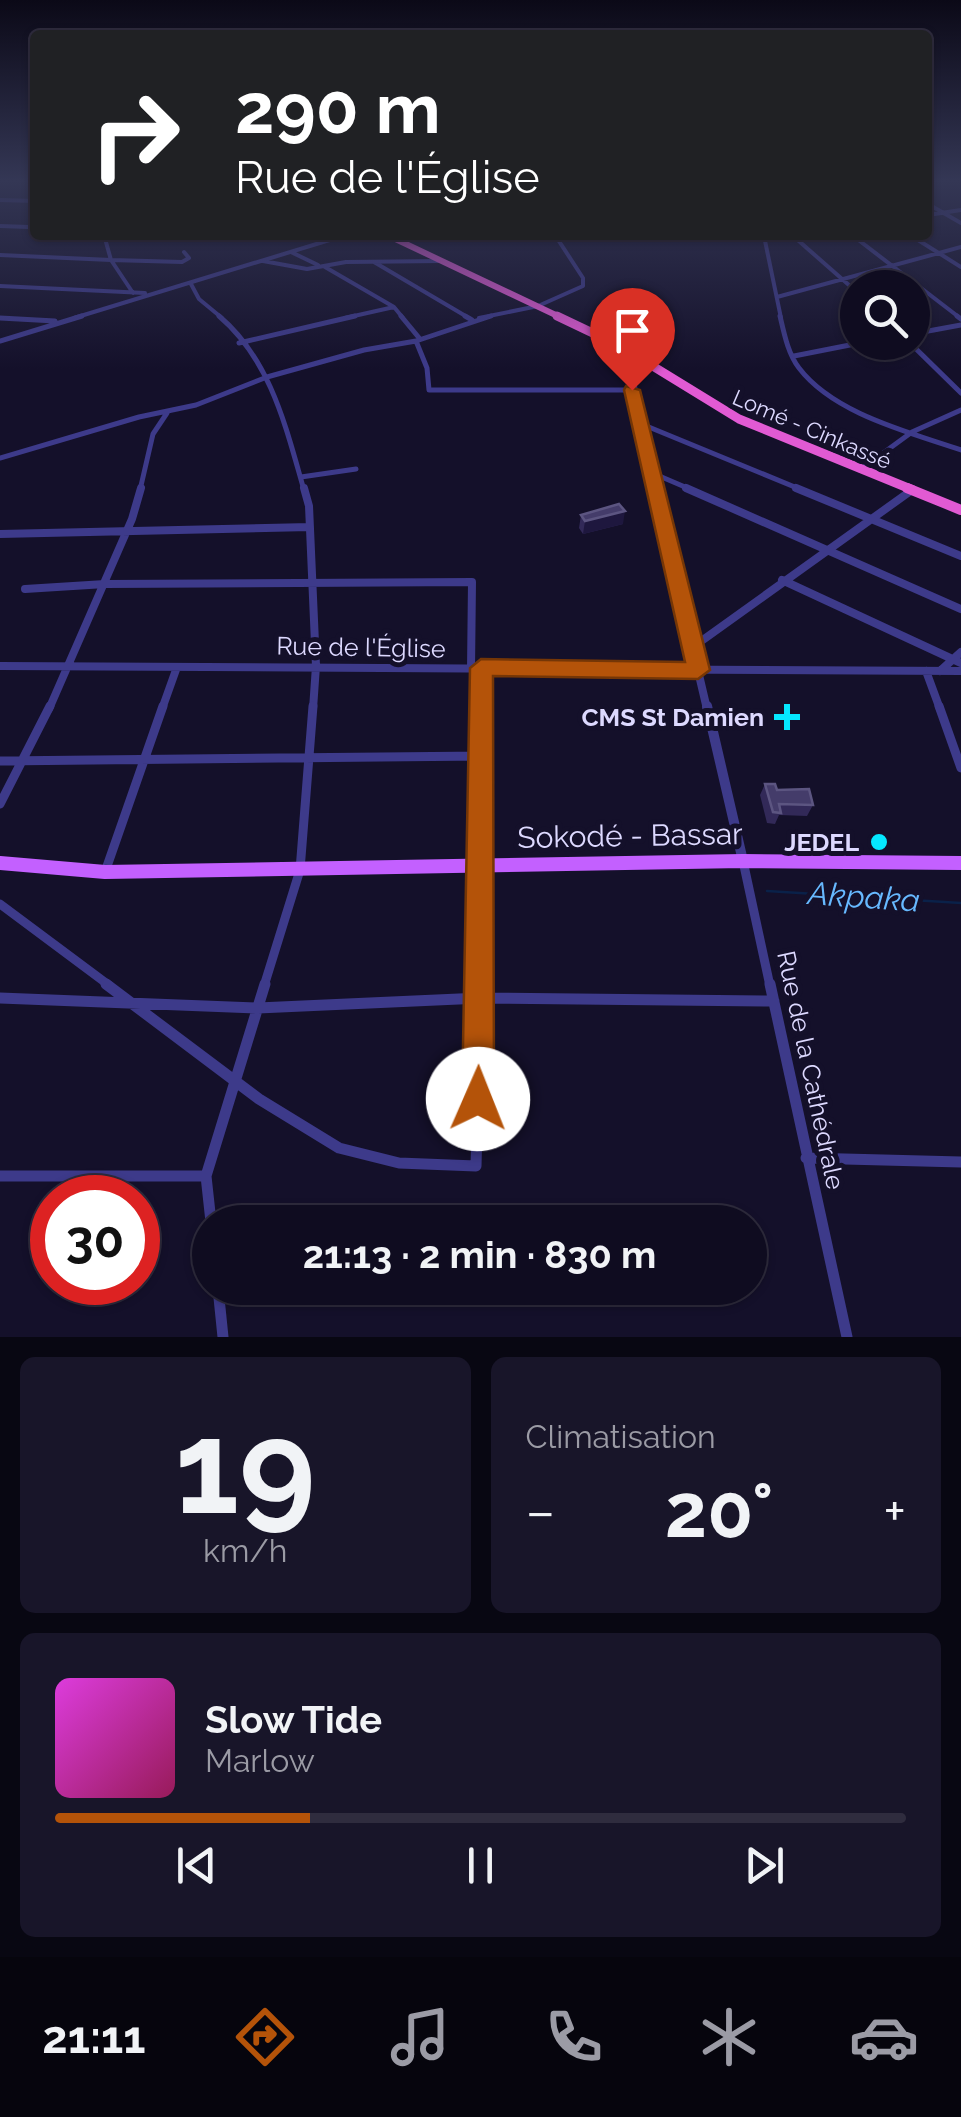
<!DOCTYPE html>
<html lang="fr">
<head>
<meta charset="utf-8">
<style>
  body { margin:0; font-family:Raleway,sans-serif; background:#181529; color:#f1f3f6; height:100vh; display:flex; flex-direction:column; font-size:38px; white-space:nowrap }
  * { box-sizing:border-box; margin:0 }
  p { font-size:32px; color:#9b9ba5 }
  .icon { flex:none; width:55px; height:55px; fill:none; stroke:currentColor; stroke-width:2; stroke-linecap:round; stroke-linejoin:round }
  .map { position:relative; height:1337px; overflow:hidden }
  .drawer { display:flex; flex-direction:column; gap:20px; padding:20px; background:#080712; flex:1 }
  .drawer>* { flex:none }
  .guide { position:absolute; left:30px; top:30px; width:902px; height:210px; border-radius:10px; box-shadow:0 2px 8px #0004,0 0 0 2px #2f2c3e; background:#202124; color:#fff; overflow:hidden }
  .fabs { position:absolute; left:840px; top:270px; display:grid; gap:20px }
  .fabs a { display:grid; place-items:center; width:90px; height:90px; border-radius:50%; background:#0f0c20; box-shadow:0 2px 8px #0004,0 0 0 2px #2f2c3e; font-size:50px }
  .speed { position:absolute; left:30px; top:1175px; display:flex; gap:20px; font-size:50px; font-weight:700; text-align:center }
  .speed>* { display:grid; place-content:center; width:130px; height:130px; border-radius:50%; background:#0f0c20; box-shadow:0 2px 8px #0004,0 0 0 2px #2f2c3e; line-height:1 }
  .speed .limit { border:15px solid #d22; background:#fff; color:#111 }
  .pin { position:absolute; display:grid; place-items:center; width:85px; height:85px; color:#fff; margin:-102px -42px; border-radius:50% 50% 50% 0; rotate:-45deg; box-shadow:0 0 10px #0007 }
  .pin .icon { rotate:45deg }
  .me { position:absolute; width:110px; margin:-55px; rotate:1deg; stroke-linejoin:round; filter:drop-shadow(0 0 8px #0008) }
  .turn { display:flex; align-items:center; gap:35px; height:210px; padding:0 40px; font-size:45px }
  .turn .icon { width:130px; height:130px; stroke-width:2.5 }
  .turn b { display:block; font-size:70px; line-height:85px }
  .big { font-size:75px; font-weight:700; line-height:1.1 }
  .drawer .card { flex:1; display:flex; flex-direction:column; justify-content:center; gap:15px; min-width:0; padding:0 35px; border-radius:15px; background:#181529 }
  .drawer .dial { align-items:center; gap:0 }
  .dial b { font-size:130px; line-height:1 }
  .song { display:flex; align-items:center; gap:30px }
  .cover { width:120px; height:120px; border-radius:15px; background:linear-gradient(135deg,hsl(300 70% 55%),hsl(330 70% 35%)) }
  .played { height:10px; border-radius:5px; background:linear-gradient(90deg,#b45309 30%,#2f2c3e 30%) }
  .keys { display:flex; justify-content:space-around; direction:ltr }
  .heat { display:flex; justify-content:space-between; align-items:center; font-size:55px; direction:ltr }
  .drawer .tiles { flex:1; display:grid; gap:20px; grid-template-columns:1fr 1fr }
  .card:last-child { grid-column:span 2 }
  .trip { position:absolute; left:192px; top:1205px; width:575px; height:100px; border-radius:50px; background:#0f0c20; box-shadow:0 2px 8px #0004,0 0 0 2px #2f2c3e; font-weight:700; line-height:100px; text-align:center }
  .tabs { display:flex; height:160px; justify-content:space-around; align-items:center; background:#06050d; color:#9b9ba5 }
  .tabs .icon { width:70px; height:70px }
  .tabs .on { color:#b45309 }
  .tabs b { font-size:45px; color:#f1f3f6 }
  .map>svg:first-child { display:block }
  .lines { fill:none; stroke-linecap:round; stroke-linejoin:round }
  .stream { stroke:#0a2149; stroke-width:2.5 }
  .minor-far4 { stroke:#3d3a8a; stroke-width:4 }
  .minor-far3 { stroke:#3d3a8a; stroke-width:5 }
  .minor-far2 { stroke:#3d3a8a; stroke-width:8 }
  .minor-far1 { stroke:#3d3a8a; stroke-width:9 }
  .minor { stroke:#3d3a8a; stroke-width:11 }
  .tertiary-far2 { stroke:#3d3a8a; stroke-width:6 }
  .tertiary-far1 { stroke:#3d3a8a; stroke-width:8 }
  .tertiary { stroke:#3d3a8a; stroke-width:10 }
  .primary { stroke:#c360ff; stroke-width:14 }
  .trunk-far2 { stroke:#e15ad3; stroke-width:6 }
  .trunk-far1 { stroke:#e15ad3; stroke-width:9 }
  .trunk { stroke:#e15ad3; stroke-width:10 }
  .wall { fill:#322958 }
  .shaded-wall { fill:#1e173e }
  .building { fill:#443c6a; stroke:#5c5581; stroke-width:2.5 }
  .route { fill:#b45309; stroke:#753606; stroke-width:2.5 }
  .poi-dot { fill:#05e7ff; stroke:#14102a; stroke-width:4 }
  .labels { text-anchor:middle; stroke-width:10; stroke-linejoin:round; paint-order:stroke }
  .far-street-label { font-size:22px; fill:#ddd9ff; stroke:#14102a }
  .street-label { font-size:25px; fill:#ddd9ff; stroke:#14102a }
  .poi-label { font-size:25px; font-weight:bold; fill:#ddd9ff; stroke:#14102a; text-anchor:end }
  .near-street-label { font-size:30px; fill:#ddd9ff; stroke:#14102a }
  .near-water-label { font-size:32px; font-style:italic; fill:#67b9ff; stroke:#14102a }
</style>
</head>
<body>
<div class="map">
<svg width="961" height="1337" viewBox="0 0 961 1337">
  <rect width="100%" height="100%" fill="#14102a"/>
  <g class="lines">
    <path class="stream" d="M767,891L961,903"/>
    <path class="minor-far4" d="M0,200L35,201
      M928,204L961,223
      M928,215L961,210
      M0,226L29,227
      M774,235L764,236L781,318
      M792,235L858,293
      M852,235L960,318
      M910,235L961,267
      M291,252L318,265
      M0,255L111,260L104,235
      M263,261L307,269L346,262L441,261
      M374,262L469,318
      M325,267L394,307
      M191,284L199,299L222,318
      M0,286L145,293
      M133,293L111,260L182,262L189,258L184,252
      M777,297L961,247
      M0,318H8
      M74,318L346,235
      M345,318L394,307L403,318
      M479,318L538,306L583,286V278L555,235"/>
    <path class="minor-far3" d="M219,316C271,360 286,428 304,490
      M401,316L420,339
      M465,316L472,320
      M780,316C784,333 788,354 799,368C834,414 909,432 961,450
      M957,316L961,319
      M0,318L55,321
      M912,334L961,325
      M0,341L82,316
      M416,341L427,368L429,390H632
      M909,342L961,393
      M239,343L355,316
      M794,356L865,342
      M639,423L802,490
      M0,458L139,417L196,405L267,377L364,350L416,341L491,316
      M860,470L912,432L961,410
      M650,472L692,490
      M301,477L356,469
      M140,490L153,434L167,413"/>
    <path class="minor-far2" d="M304,488L309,506L316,666L313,709
      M686,488L961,609
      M796,488L961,556
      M0,534L310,527
      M782,580L961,663
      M25,589L105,584L472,582L471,669
      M693,647L912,490
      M0,666L961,671
      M481,667L482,709
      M926,671L940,709
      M940,671L961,652
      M49,709L132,519L141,488
      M162,709L177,667"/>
    <path class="minor-far1" d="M939,706L961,768
      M0,761L483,756
      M0,804L50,706
      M743,861L770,986
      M105,872L163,706
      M0,904L110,986
      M264,986L300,870L313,706
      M481,986L478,867L482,706"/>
    <path class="minor" d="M106,984L259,1099L339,1148L399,1163L476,1166L481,984
      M770,984L847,1337
      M0,998L258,1008L481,998L774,1001
      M806,1158L961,1162
      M0,1176H206
      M211,1222L206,1176L265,984
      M218,1288L223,1337"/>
    <path class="tertiary-far2" d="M620,346L630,367L656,490"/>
    <path class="tertiary-far1" d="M655,488L707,709"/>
    <path class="tertiary" d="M707,706L743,861"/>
    <path class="primary" d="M0,863L105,872L743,861L961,863"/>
    <path class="trunk-far2" d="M387,235L562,318"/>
    <path class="trunk-far1" d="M557,316L620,346L739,419L913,490"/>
    <path class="trunk" d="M907,488L961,510"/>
  </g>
  <path class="wall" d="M581,515L623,524L583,534L579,528Z
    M765,784L813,805L807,816L779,815L775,824L767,823L760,795Z"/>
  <path class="shaded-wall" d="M625,511L623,524L583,534L585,521Z"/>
  <path class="building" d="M619,504L625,511L585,521L581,515Z
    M765,784H775L777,790L809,789L813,805L779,804L781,813L773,812Z"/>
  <linearGradient id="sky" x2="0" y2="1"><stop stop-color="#0b0917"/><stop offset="0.49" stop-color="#343755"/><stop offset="1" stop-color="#343755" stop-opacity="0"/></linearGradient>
  <rect width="961" height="369" fill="url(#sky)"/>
  <path class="route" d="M626,386L640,390L710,670L698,679L493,676L494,1099L490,1111L478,1115L466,1111L462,1099L470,668L481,659L685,662L624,390Z"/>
  <g class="poi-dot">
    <path d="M782 702h10v10h10v10h-10v10h-10v-10h-10v-10h10z"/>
    <circle cx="879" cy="842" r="10"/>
  </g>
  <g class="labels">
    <g class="far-street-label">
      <text transform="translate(812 429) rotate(23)" y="8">Lomé - Cinkassé</text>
    </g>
    <g class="street-label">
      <text transform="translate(361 647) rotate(1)" y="9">Rue de l'Église</text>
      <text transform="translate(811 1070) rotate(78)" y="9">Rue de la Cathédrale</text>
    </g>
    <g class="poi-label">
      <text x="764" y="726">CMS St Damien</text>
      <text x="859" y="851">JEDEL</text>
    </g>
    <g class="near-street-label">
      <text transform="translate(630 836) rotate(-1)" y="10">Sokodé - Bassar</text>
    </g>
    <g class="near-water-label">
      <text transform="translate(864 897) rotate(4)" y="11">Akpaka</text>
    </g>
  </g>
</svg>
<div class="fabs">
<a><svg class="icon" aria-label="search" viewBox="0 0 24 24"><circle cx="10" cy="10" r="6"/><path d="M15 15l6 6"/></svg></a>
</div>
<div class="speed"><div class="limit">30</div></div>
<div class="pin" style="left:632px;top:390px;background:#d93025"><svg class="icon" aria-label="arrive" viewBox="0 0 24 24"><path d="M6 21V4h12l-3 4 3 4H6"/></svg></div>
<svg class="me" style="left:478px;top:1099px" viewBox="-20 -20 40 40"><circle r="19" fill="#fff"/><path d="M0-13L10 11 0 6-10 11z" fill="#b45309"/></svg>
<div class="trip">21:13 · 2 min · 830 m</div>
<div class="guide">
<div class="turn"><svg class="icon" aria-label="right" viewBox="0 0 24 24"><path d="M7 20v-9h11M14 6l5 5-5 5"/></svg><div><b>290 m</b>Rue de l'Église</div></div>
</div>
</div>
<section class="drawer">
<div class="tiles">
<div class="card dial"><b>19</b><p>km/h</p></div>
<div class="card"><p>Climatisation</p>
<div class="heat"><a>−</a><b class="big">20°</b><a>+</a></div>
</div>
<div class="card">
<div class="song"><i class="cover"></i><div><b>Slow Tide</b><p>Marlow</p></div></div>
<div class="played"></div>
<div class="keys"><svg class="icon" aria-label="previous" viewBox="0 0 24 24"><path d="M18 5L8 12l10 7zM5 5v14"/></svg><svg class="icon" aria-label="pause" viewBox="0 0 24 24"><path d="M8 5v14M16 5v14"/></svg><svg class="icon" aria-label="next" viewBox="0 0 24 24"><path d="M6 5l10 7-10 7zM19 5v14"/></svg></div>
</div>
</div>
</section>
<nav class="tabs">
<b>21:11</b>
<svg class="icon on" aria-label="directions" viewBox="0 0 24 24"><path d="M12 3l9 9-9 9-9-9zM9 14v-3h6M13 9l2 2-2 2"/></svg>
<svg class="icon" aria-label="music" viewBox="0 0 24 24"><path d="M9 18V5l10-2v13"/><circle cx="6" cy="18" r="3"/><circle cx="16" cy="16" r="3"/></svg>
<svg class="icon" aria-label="phone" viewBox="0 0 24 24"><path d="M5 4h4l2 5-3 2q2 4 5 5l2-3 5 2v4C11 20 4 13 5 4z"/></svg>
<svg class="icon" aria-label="climate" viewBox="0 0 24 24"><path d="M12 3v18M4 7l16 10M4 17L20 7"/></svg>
<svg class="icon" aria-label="car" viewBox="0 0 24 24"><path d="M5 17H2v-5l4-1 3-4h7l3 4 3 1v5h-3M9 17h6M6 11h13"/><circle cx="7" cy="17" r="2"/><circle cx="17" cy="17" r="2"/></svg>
</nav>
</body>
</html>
